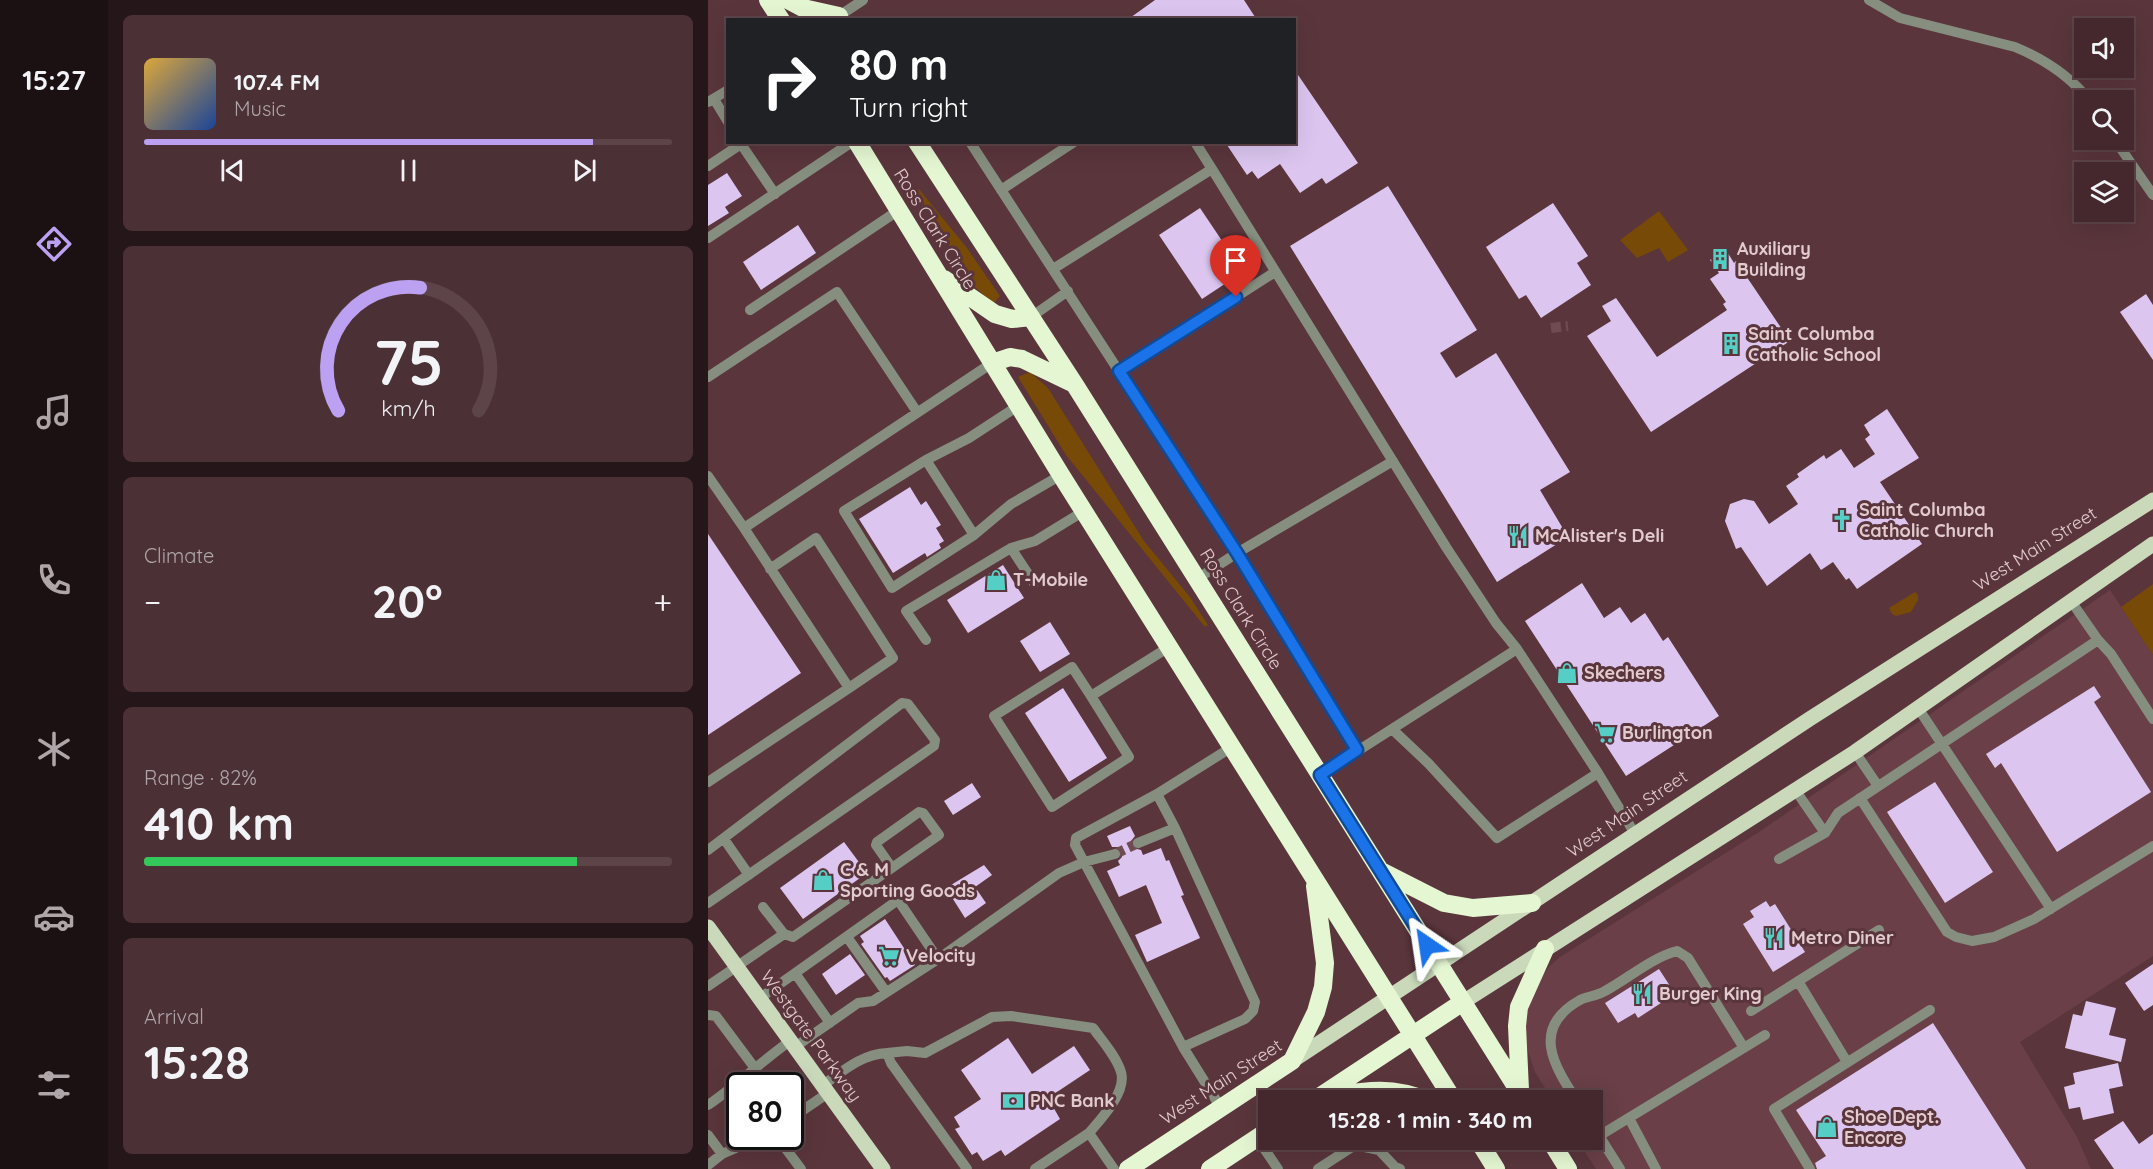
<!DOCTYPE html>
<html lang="en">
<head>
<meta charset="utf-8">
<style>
  body { margin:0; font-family:Quicksand,sans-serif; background:#4b3035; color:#f1f3f6; height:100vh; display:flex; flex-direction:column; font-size:22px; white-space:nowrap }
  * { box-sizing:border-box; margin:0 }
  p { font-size:20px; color:#afa6aa }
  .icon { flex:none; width:33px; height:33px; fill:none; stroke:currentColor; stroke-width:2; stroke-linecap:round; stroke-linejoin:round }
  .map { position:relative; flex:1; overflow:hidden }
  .panel { display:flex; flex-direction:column; gap:15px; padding:15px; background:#251619; width:600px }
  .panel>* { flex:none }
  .top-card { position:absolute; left:18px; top:18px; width:570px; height:126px; border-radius:0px; box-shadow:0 6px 24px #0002,0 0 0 2px #5c4449; background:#202124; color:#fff; overflow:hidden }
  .tools { position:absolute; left:1366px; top:18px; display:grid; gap:12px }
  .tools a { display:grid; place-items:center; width:60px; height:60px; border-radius:0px; background:#44282d; box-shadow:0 6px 24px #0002,0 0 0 2px #5c4449; font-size:30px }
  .speed { position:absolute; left:18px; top:1072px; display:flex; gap:12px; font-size:30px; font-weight:700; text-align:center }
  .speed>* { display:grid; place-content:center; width:78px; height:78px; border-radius:50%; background:#44282d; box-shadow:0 6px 24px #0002,0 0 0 2px #5c4449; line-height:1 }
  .speed .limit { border:3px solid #111; border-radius:9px; background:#fff; color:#111 }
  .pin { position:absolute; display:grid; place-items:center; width:51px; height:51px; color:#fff; margin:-62px -26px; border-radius:50% 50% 50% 0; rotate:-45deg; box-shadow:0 0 6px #0007 }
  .pin .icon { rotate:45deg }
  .me { position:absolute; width:66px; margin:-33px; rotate:328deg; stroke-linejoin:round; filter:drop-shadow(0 0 4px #0008) }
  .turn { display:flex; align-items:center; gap:21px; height:126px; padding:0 24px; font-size:27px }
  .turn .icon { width:78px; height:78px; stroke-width:2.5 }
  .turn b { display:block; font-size:42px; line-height:51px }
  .big { font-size:45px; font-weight:800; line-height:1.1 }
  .panel .tile { flex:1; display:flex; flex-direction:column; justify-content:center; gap:9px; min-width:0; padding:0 21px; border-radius:9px; background:#4b3035 }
  .panel .dial { align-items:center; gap:0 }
  .dial svg { height:156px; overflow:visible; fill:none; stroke:#5c4449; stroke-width:7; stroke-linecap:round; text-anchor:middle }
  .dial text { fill:#f1f3f6; stroke:none }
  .song { display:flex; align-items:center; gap:18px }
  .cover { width:72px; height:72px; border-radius:9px; background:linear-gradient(135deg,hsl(40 70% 55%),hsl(220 70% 35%)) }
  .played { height:6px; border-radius:3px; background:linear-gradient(90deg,#bca0f2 85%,#5c4449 85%) }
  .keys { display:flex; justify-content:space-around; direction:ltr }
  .heat { display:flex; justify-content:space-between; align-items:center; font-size:33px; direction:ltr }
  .charge { height:9px; border-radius:4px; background:linear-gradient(90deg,#34c759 82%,#5c4449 0) }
  .trip { position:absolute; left:550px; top:1090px; width:345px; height:60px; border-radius:0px; background:#44282d; box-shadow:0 6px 24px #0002,0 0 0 2px #5c4449; font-weight:800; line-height:60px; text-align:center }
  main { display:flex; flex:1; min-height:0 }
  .menu { display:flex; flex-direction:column; width:108px; justify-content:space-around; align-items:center; background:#1b1012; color:#afa6aa }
  .menu .icon { width:42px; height:42px }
  .menu .current { color:#bca0f2 }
  .menu b { font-size:27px; color:#f1f3f6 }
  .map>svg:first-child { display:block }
  .built { fill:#6a3f47 }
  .green { fill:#774a07 }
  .building { fill:#dcc6f0 }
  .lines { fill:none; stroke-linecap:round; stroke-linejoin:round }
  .minor-tunnel { stroke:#6e4c52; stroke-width:10; stroke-dasharray:10 5; stroke-linecap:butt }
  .minor { stroke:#868e7f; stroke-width:10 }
  .major { stroke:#cad9ba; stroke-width:15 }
  .highway { stroke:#e5f7d2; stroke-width:18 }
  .route-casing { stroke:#114b97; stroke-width:15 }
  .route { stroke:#1a73e8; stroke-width:10 }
  .labels { text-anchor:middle; stroke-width:6; stroke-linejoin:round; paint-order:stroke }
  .street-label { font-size:18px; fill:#e2cbce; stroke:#5a353c }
  .poi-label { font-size:18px; font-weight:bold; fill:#e2cbce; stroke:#5a353c; text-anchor:start }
</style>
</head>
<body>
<main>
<nav class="menu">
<b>15:27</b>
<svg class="icon current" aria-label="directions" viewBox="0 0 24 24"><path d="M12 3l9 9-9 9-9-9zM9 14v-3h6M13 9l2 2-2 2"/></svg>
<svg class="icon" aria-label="music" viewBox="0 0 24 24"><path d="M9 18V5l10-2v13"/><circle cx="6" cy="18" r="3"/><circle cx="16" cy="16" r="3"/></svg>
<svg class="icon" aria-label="phone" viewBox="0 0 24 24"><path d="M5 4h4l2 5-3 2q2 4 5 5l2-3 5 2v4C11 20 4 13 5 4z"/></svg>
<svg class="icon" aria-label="climate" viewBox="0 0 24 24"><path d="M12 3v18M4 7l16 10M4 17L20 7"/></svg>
<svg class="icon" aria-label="car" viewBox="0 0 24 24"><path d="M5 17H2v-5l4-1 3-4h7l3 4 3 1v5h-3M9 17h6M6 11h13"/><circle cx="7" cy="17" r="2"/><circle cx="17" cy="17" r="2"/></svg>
<svg class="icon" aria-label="filters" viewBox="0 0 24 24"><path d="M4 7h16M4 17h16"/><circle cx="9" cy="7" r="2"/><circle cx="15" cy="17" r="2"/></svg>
</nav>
<section class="panel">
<div class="tile">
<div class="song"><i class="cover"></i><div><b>107.4 FM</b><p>Music</p></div></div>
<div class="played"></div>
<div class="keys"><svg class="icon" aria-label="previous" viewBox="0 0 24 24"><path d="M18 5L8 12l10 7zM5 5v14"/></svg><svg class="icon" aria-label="pause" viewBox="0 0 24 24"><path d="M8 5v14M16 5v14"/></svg><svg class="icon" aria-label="next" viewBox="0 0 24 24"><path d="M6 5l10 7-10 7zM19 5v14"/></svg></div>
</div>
<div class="tile dial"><svg viewBox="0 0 100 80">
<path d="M14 69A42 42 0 1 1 86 69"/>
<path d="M14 69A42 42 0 0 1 56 6" stroke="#bca0f2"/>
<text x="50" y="56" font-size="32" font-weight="700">75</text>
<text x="50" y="72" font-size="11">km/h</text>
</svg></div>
<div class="tile"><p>Climate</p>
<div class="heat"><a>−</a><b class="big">20°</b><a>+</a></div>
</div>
<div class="tile"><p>Range · 82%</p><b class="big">410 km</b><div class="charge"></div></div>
<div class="tile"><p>Arrival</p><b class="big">15:28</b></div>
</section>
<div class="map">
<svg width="1445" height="1169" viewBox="0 0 1445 1169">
  <rect width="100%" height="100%" fill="#5a353c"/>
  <path class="built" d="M1402,590L1445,655V956L1312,1042L1369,1137L1383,1169H888L869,1140H885V1101H845L827,1072L818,1045V1011L835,974L843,965L852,957L1051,832Z"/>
  <path class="green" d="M211,189L259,248L292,296L285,304L266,286L208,191Z
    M951,211L980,250L960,262L951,248L929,258L912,240Z
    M322,372L340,388L436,541L482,597L500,625L497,627L358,455L310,377Z
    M1445,584V655L1413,607Z
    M1207,592L1210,595V600L1203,612L1188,616L1184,614L1181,608Z"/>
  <path class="building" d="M447,0H536L549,20H419Z
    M586,69L650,163L618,184L614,178L592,193L572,164L550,179L544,171L539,175L517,142H586Z
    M19,173L34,196L17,207L21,213L0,226V185Z
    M680,186L769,330L732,353L748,378L788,353L862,472L832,490L860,537L789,582L582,246Z
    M845,203L880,256L869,263L883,285L833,318L818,295L811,299L778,247Z
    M492,208L535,272L494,299L451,235Z
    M90,225L108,253L53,290L35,262Z
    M1018,250L1026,263L1028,261L1082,341L943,432L879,336L903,321L894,306L908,298L949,357L1019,310L1015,304L1018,302L1002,279L1011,273L1002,260Z
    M1438,294L1445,305V360L1412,312Z
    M1179,409L1211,458L1172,482L1214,544L1149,589L1141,578L1138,580L1125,562L1113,570L1102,553L1059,586L1033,547L1028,549L1017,521L1022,504L1036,499L1046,501L1061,524L1090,504L1078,486L1091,477L1089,474L1116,455L1118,459L1133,449L1146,468L1167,454L1157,439L1162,435L1156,425Z
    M202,487L213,505L218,501L233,525L228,528L236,541L231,544L233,548L219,557L217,553L185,573L151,519Z
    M0,534L93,673L0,735Z
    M295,565L316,598L260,633L239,600Z
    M874,583L896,618L912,607L923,623L937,613L955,641L960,637L1011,716L918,776L817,621Z
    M342,622L362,654L332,672L312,641Z
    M1386,686L1393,697L1386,702L1443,792L1349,852L1293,763L1287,768L1278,754Z
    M355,688L399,758L361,782L317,713Z
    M1227,782L1285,872L1237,903L1179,812Z
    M264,783L273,797L245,815L236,801Z
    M422,826L427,836L423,841L425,848L433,850L435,855L453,848L458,861L461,860L476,895L473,896L492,938L439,962L427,935L454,923L438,885L411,897L399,871L412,865L410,861L414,857V853L410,847H404L399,836Z
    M136,842L159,873L95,919L72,888Z
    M276,865L284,875L267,887L278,903L257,918L238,888Z
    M1058,901L1062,907L1067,904L1097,952L1065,972L1035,924L1046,917L1042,911Z
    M177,919L207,965L182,981L179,977L177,978L153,944L156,942L152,936Z
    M142,954L157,975L128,995L114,974Z
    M1445,964V1005L1436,1011L1417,983Z
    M951,969L964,989L950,998L953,1003L930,1018L927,1013L910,1023L897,1003Z
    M1378,1001L1408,1008L1401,1035L1418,1039L1413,1062L1357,1048L1365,1014L1374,1016Z
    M1225,1023L1318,1169H1109L1107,1163L1118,1156L1088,1110Z
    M300,1038L324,1074L366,1046L382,1070L340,1098L352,1119L297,1156L293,1150L275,1161L269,1152L264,1155L247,1129L252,1127L246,1117L273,1099L253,1070Z
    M1410,1063L1415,1086L1401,1089L1406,1113L1375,1120L1372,1107L1361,1109L1356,1087L1367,1084L1365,1073Z
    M1415,1121L1431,1144L1445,1134V1169H1406L1386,1140Z"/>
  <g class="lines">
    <path class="minor-tunnel" d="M843,328L860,326
      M407,854L430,843"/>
    <path class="minor" d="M1161,0L1192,18L1307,47C1336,59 1361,75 1381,100
      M131,16L155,0
      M6,99L20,122
      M0,102L20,90
      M1407,140L1445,195
      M262,142L529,553L649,750
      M33,144L67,194
      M0,166L33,144L32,142
      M504,169L738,547L788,623L809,649L890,773L927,834
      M293,190L366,142
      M0,238L144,142
      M345,269L504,169L487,142
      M42,310L191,210
      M323,317L360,291
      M412,371L567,272
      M0,377L129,292L209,412
      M310,406L261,438L218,460L136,511L184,588L266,535L303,504L353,475
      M218,460L266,535
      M0,476L36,528
      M303,548L326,583
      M62,569L108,538L185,658L141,688
      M489,579L529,553L685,461
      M1363,601L1390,640L1403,654L1445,719
      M218,640L198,611L303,548L327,541L376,511
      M383,696L421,757L344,807L286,716L364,667L383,696L461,647
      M1210,708L1343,909
      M684,729L809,649
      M1147,752L1170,786
      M612,775L684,729L721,764L789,838L890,773
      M0,782L141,688L36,528L284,363
      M1088,791L1117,833
      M449,794L368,838L367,845L475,1047
      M1152,798L1239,932L1248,937L1264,941L1286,937L1326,919L1445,846
      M16,839L41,875
      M430,843L467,828
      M0,850L194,703L200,704L227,740L226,746L0,903
      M1071,859L1117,833L1130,813L1390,640
      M76,934L85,937L231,835L215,813L211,812L169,842L168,845L184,868
      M139,937L178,992
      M87,973L122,1023
      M1090,981L1139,1062
      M0,986L76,934L55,907
      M52,998L190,900L230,959
      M1043,1011L1171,930
      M0,1015L8,1016L46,1067
      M87,1047L150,1003L165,1001L230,959L351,873L376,862L407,854
      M179,1053L199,1051L217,1053L284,1017L303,1016L385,1028C395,1042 408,1056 413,1072C419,1092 393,1119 381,1133
      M115,1085C135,1071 154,1054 179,1053L183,1063L259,1169
      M869,1101C846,1066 822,1028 872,1000C880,996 889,996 897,991C921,978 943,958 969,951L980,958L1036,1048
      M0,1105C29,1085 54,1061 82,1041
      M513,1108L475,1047L537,1019L545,1011L547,1002L467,828L449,794L524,747
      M921,1118L948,1169
      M82,1119L120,1093
      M885,1126L912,1169
      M0,1135L14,1154
      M891,1136L1057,1035
      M69,1137L93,1169
      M549,1138L570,1169
      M0,1165L14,1154L53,1137
      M327,1169L381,1133L406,1169
      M610,1169L647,1145L671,1150L687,1167L692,1169
      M1102,1169L1066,1109L1222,1010"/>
    <path class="major" d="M0,927L175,1169
      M755,1002L1147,752L1445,544
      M584,1061L1103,718L1445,500"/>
    <path class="highway" d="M60,0L73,20
      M80,0L95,8L131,16
      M149,142L353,475L746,1101
      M209,142L367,385L817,1101
      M236,279L287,314L304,319L323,317
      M284,363L302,357L314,359L366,384
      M675,872L736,903L765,908L824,903
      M812,1090L809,1026L811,1007L837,949
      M618,1097C656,1091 682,1085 720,1101
      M605,1101L755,1002
      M770,1140L788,1169
      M842,1140L860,1169
      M420,1169L584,1061L608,1012L615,987L617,963L607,886
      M502,1169L561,1130"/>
  </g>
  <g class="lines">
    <defs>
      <path id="route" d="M528,297L411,371L529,553L649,750L612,775L719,945"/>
    </defs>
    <use href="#route" class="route-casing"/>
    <use href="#route" class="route"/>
  </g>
  <defs>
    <symbol id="building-bare" viewBox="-9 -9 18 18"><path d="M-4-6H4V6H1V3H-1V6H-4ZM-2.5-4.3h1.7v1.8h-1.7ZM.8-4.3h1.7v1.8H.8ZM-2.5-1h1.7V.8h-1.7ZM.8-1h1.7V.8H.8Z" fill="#55cec5" stroke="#5a353c" stroke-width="2.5" paint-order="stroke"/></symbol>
    <symbol id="church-bare" viewBox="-9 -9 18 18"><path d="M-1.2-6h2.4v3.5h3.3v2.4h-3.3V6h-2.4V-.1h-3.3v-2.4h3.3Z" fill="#55cec5" stroke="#5a353c" stroke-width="2.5" paint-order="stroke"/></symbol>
    <symbol id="restaurant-bare" viewBox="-9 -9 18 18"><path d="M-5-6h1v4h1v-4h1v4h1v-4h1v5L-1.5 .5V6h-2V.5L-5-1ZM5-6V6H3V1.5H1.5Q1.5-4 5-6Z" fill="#55cec5" stroke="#5a353c" stroke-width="2.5" paint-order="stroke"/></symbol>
    <symbol id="shop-bare" viewBox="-9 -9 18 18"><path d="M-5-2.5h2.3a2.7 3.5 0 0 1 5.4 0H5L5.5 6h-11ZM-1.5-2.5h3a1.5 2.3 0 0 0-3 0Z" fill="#55cec5" stroke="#5a353c" stroke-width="2.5" paint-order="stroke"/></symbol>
    <symbol id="supermarket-bare" viewBox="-9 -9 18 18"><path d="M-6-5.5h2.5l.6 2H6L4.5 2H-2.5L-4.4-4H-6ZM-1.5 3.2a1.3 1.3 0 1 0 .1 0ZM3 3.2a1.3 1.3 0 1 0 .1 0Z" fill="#55cec5" stroke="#5a353c" stroke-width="2.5" paint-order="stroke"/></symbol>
    <symbol id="bank-bare" viewBox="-9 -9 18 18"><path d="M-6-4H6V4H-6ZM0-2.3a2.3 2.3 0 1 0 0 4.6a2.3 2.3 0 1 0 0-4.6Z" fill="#55cec5" stroke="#5a353c" stroke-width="2.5" paint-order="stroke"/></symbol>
  </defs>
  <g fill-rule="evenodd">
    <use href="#building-bare" x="997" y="244" width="30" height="30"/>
    <use href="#building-bare" x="1008" y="329" width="30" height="30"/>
    <use href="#church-bare" x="1119" y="505" width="30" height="30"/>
    <use href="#restaurant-bare" x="795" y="521" width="30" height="30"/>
    <use href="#shop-bare" x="273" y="565" width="30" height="30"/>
    <use href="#shop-bare" x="844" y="658" width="30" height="30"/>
    <use href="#supermarket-bare" x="882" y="718" width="30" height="30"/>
    <use href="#shop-bare" x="100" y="865" width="30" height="30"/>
    <use href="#restaurant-bare" x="1051" y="923" width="30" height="30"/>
    <use href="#supermarket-bare" x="166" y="941" width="30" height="30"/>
    <use href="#restaurant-bare" x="919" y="979" width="30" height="30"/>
    <use href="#bank-bare" x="290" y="1086" width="30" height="30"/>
    <use href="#shop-bare" x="1104" y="1112" width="30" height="30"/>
  </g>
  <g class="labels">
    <g class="street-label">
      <text transform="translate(227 229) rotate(58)" y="6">Ross Clark Circle</text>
      <text transform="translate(1327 549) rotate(-32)" y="6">West Main Street</text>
      <text transform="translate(533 609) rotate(58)" y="6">Ross Clark Circle</text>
      <text transform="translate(919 814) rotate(-34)" y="6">West Main Street</text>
      <text transform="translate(103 1036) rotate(54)" y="6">Westgate Parkway</text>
      <text transform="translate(513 1082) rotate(-33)" y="6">West Main Street</text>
    </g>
    <g class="poi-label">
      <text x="1029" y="255">Auxiliary<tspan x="1029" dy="21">Building</tspan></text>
      <text x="1040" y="340">Saint Columba<tspan x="1040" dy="21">Catholic School</tspan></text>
      <text x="1151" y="516">Saint Columba<tspan x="1151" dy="21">Catholic Church</tspan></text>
      <text x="827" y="542">McAlister's Deli</text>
      <text x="305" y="586">T-Mobile</text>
      <text x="876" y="679">Skechers</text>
      <text x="914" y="739">Burlington</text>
      <text x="132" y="876">C &amp; M<tspan x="132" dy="21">Sporting Goods</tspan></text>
      <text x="1083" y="944">Metro Diner</text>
      <text x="198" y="962">Velocity</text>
      <text x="951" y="1000">Burger King</text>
      <text x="322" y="1107">PNC Bank</text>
      <text x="1136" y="1123">Shoe Dept.<tspan x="1136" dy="21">Encore</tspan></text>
    </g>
  </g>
</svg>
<div class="tools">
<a><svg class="icon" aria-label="sound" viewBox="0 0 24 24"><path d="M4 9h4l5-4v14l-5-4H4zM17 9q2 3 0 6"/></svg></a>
<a><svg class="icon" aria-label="search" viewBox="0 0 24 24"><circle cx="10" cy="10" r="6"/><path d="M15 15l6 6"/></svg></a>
<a><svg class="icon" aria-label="layers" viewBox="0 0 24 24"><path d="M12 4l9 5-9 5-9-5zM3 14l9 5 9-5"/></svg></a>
</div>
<div class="speed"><div class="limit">80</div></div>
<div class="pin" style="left:528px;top:297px;background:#d93025"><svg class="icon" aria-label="arrive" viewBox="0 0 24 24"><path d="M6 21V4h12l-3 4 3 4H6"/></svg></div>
<svg class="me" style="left:719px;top:945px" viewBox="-20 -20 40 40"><path d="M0-17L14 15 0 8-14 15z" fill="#1a73e8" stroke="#fff" stroke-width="4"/></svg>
<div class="trip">15:28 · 1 min · 340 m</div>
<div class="top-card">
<div class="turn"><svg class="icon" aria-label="right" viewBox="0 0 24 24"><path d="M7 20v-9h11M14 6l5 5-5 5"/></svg><div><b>80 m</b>Turn right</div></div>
</div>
</div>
</main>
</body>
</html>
